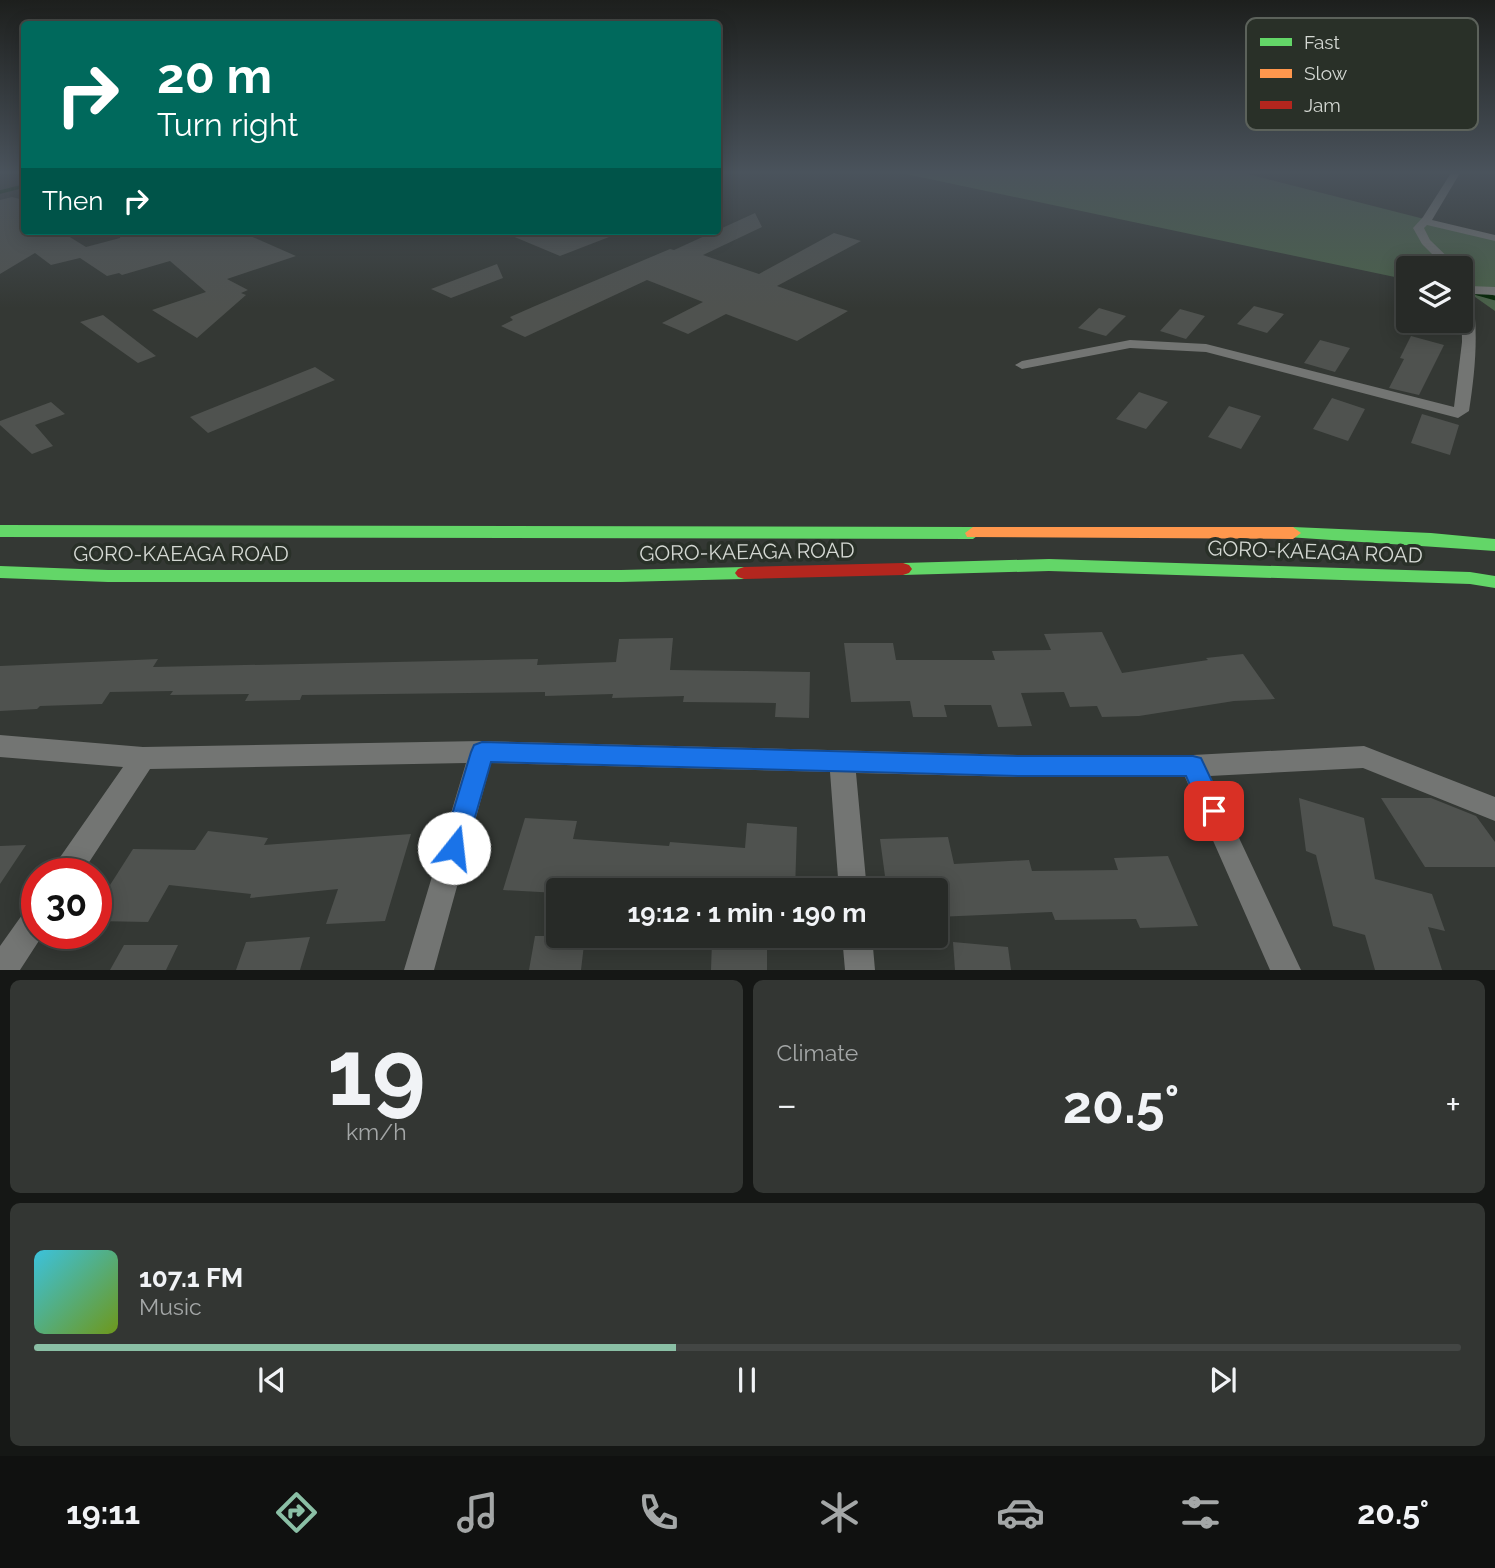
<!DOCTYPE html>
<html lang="en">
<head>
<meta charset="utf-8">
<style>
  body { margin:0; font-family:Raleway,sans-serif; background:#333633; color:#f1f3f6; height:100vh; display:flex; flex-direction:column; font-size:26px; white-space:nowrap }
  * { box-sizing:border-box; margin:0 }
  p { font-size:23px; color:#a4a7a7 }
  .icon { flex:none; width:38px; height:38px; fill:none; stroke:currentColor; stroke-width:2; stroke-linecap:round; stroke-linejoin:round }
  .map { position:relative; height:970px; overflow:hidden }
  .details { display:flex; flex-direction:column; gap:10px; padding:10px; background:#151715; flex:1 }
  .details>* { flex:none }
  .hud { position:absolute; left:21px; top:21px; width:700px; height:214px; border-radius:7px; box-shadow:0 4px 18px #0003,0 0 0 2px #434644; background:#00695c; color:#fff; overflow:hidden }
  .controls { position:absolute; left:1396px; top:256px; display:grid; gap:14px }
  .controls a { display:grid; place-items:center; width:77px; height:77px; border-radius:7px; background:#272a27; box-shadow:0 4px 18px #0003,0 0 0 2px #434644; font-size:35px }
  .speed { position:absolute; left:21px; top:858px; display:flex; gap:14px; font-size:35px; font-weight:700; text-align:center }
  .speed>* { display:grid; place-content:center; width:91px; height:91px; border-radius:50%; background:#272a27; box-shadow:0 4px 18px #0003,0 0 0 2px #434644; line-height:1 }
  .speed .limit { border:10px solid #d22; background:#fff; color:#111 }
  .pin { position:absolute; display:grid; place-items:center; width:60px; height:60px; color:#fff; margin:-30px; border-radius:14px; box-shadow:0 4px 10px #0006 }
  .me { position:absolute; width:77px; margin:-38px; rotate:16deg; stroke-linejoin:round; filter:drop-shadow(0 0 5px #0008) }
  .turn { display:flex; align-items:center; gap:24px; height:147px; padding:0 21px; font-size:32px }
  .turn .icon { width:91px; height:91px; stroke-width:2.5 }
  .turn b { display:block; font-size:49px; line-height:60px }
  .then { display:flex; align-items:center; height:66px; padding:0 21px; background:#0003; gap:14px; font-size:26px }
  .big { font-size:52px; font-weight:700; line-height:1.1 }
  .details .widget { flex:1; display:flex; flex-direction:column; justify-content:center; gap:10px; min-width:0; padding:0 24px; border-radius:10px; background:#333633 }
  .details .dial { align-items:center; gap:0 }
  .dial b { font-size:91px; line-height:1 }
  .song { display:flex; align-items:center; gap:21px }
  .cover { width:84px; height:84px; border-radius:10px; background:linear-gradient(135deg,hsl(190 70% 55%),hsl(80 70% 35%)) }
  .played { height:7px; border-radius:4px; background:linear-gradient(90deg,#8abfa5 45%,#434644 45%) }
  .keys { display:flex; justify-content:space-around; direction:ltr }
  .heat { display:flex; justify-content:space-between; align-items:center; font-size:38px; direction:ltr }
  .details .tiles { flex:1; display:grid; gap:10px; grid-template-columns:1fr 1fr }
  .widget:last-child { grid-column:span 2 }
  .trip { position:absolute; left:546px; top:878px; width:402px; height:70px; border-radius:7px; background:#272a27; box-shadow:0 4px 18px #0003,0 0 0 2px #434644; font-weight:700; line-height:70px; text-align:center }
  .menu { display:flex; height:112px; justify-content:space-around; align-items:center; background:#101110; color:#a4a7a7 }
  .menu .icon { width:49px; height:49px }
  .menu .active { color:#8abfa5 }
  .menu b { font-size:32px; color:#f1f3f6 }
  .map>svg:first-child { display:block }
  .green { fill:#4b624a }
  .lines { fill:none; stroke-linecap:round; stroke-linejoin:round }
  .stream-far1 { stroke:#062707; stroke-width:3.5 }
  .stream { stroke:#062707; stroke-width:4.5 }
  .building { fill:#4f524f }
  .street { fill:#737573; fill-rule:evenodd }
  .fast { fill:#63d668; fill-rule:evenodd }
  .slow { fill:#ff974d; fill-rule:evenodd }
  .jam { fill:#b3261e; fill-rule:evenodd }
  .route { fill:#1a73e8; stroke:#114b97; stroke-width:2 }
  .labels { text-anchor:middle; stroke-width:7; stroke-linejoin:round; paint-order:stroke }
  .street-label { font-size:21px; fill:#d4d8d3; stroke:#293028 }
  .key { fill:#293028; stroke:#5c625b; stroke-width:2 }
  .key-label { font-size:19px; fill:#d4d8d3 }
</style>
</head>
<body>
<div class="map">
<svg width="1495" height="970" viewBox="0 0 1495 970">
  <rect width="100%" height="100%" fill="#343834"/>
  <path class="green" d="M901,173H1244L1495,237V311L1468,292L1461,291V268H1409V280Z"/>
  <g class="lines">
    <path class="stream-far1" d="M0,192L24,186"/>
    <path class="stream" d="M1477,293L1495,298"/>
  </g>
  <path class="building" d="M12,197L24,200V231H60L86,247L120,238L121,231H239L296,256L227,279L248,290L241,293L246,295L197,338L152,310L206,292L170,261L122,275L119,273L107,276L80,258L51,265L35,253L0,274V200Z
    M755,213L762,227L703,255L759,274L834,233L861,241L777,286L848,311L797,341L726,314L688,334L662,323L703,302L647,280L525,337L501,326L513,320L510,317L535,306L670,249L674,250Z
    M500,231H621L622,232L560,256Z
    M497,264L503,278L451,298L431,289Z
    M1254,306L1284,314L1267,333L1237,324Z
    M1099,308L1126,316L1106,336L1078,328Z
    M1180,309L1205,316L1186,339L1160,331Z
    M103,315L156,356L138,363L80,322Z
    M1411,336L1444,345L1419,395L1389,388L1404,359L1400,358Z
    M1320,340L1350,348L1335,372L1304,363Z
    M315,367L335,380L208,433L190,417Z
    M1139,392L1168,402L1146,429L1116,419Z
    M1332,398L1365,409L1348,441L1313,429Z
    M51,402L65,414L35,425L53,446L32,454L0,425V421Z
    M1229,406L1261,416L1241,449L1208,437Z
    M1422,414L1459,425L1450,455L1411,443Z
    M1102,632L1122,673L1208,660L1206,658L1243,654L1275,699L1234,701L1139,716L1102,717L1097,706L1070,707L1064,692L1021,693L1032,726L998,727L991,705H944L947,717H913L910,701L851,702L844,643H893L896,660H995L992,651L1051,650L1044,634Z
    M673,638L670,670L810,672L809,718L775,717L776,703L683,702L684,696L612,698L613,694L545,696V692L302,695L300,700L245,701L249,694L170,695L173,691L110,692L102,704L40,706L37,709L0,711V666L158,659L153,667L538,659L537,665L616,662L619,639Z
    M1299,798L1364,818L1375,879L1432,894L1445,931L1428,927L1442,970H1375L1365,935L1333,926L1316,855L1306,851Z
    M1381,798H1431L1476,816L1495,842V867H1425Z
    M525,818L577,821L573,839L669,846L670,842L745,848L747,823L797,827L795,891H558V893L503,890Z
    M208,831L268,838L264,845L411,834L385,921L326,924L338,889L250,898L251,894L169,885L148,922L96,921V907L133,849L195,850Z
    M948,837L954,864L1029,860L1032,871L1118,870L1114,858L1168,856L1198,926L1140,928L1136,919L1055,920L1052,912L936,917V891H887L880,839Z
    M26,845L0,884V846Z
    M535,936H585L581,970H529Z
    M310,937L300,970H236L246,942Z
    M712,941L767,942V970H711Z
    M953,942L1008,947L1011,970H955Z
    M124,945H178L166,970H110Z"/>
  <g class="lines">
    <path class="street" d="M1451,173H1460L1432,220L1495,235V241L1427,225L1424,228L1430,240L1459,268H1446L1422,244L1413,228L1423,217Z
      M1461,275L1465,276L1470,286L1495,287V295L1472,294C1479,332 1475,373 1469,411L1458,418L1206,352L1130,348L1022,369L1015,365L1022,361L1130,340L1206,344L1454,407L1462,342Z
      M0,735L143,747L482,741L1018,755H1193L1364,746L1495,797V821L1363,768L1210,776L1301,970H1270L1185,777H1018L856,773L867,891H839L830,772L491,763L434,970H404L466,763L150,769L82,873H52L56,863L123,767L0,757Z
      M37,903V933H44L20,970H0V946L27,908Z
      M842,936H872L875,970H845Z"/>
    <path class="fast" d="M0,525L973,527L981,533L973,539L0,537Z
      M1293,527L1431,533L1495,539V551L1287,537L1285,533Z
      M1049,559L1470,572L1495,576V588L1470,584L1049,571L903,575L897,573L894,569L897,565L903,563Z
      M0,566L108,570H621L744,567L750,569L753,573L750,577L744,579L621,582H108L0,578Z"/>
    <path class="slow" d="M973,527H1293L1301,533L1293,539L967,537L965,533Z"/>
    <path class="jam" d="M903,563L909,565L912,569L909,573L903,575L744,579L738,577L735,573L738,569L744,567Z"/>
  </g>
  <linearGradient id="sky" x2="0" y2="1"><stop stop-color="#1d1f1d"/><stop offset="0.56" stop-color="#4a535c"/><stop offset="1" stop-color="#4a535c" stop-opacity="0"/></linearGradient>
  <rect width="1495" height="308" fill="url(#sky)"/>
  <path class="route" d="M482,742L1018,756H1193L1201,758L1226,811L1222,819L1214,822L1205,819L1186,776H1018L491,762L466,848L463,857L454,860L445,857L442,848L471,752L474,745Z"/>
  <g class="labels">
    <g class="street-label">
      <text transform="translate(747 552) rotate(-1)" y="7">GORO-KAEAGA ROAD</text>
      <text transform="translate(1315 552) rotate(2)" y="7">GORO-KAEAGA ROAD</text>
      <text x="181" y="561">GORO-KAEAGA ROAD</text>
    </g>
  </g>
  <rect x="1246" y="18" width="232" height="112" rx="10" class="key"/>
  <rect x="1260" y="38" width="32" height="8" fill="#63d668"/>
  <rect x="1260" y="69" width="32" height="9" fill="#ff974d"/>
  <rect x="1260" y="101" width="32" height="8" fill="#b3261e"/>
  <g class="key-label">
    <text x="1304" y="49">Fast</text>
    <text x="1304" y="80">Slow</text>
    <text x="1304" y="112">Jam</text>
  </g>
</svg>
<div class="controls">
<a><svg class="icon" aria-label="layers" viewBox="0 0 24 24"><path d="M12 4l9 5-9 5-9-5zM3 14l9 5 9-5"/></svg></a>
</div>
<div class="speed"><div class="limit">30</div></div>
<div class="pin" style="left:1214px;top:811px;background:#d93025"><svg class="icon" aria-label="arrive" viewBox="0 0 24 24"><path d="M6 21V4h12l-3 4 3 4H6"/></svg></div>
<svg class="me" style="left:454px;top:848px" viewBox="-20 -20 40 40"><circle r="19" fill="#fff"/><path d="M0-13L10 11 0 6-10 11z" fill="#1a73e8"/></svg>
<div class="trip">19:12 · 1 min · 190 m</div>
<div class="hud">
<div class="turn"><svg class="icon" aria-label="right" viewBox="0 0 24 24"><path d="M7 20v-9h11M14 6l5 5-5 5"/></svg><div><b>20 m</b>Turn right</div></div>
<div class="then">Then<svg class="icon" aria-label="right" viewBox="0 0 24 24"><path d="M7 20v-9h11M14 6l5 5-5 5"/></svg></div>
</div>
</div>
<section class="details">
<div class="tiles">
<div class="widget dial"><b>19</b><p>km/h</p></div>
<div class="widget"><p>Climate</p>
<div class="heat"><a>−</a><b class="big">20.5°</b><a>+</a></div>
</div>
<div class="widget">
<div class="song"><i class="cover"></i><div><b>107.1 FM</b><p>Music</p></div></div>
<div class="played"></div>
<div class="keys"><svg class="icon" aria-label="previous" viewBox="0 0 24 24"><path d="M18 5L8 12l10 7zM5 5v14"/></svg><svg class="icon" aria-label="pause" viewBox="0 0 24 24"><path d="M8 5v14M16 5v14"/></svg><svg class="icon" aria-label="next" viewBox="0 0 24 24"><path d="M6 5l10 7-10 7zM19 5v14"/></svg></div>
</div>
</div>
</section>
<nav class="menu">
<b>19:11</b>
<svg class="icon active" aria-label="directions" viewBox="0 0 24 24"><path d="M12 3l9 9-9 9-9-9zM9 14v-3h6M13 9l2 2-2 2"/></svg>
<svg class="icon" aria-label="music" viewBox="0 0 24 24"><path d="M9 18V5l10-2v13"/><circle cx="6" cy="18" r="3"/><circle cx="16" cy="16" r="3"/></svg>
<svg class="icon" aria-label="phone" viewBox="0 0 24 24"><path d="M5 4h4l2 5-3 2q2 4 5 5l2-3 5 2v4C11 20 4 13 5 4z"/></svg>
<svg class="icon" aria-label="climate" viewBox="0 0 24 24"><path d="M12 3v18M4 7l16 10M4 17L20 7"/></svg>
<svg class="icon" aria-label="car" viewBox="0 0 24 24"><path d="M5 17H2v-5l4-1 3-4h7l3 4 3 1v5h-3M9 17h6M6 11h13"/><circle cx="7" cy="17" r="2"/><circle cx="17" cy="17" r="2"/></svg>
<svg class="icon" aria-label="filters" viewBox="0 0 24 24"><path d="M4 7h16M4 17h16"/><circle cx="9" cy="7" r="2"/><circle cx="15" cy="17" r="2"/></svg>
<b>20.5°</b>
</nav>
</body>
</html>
